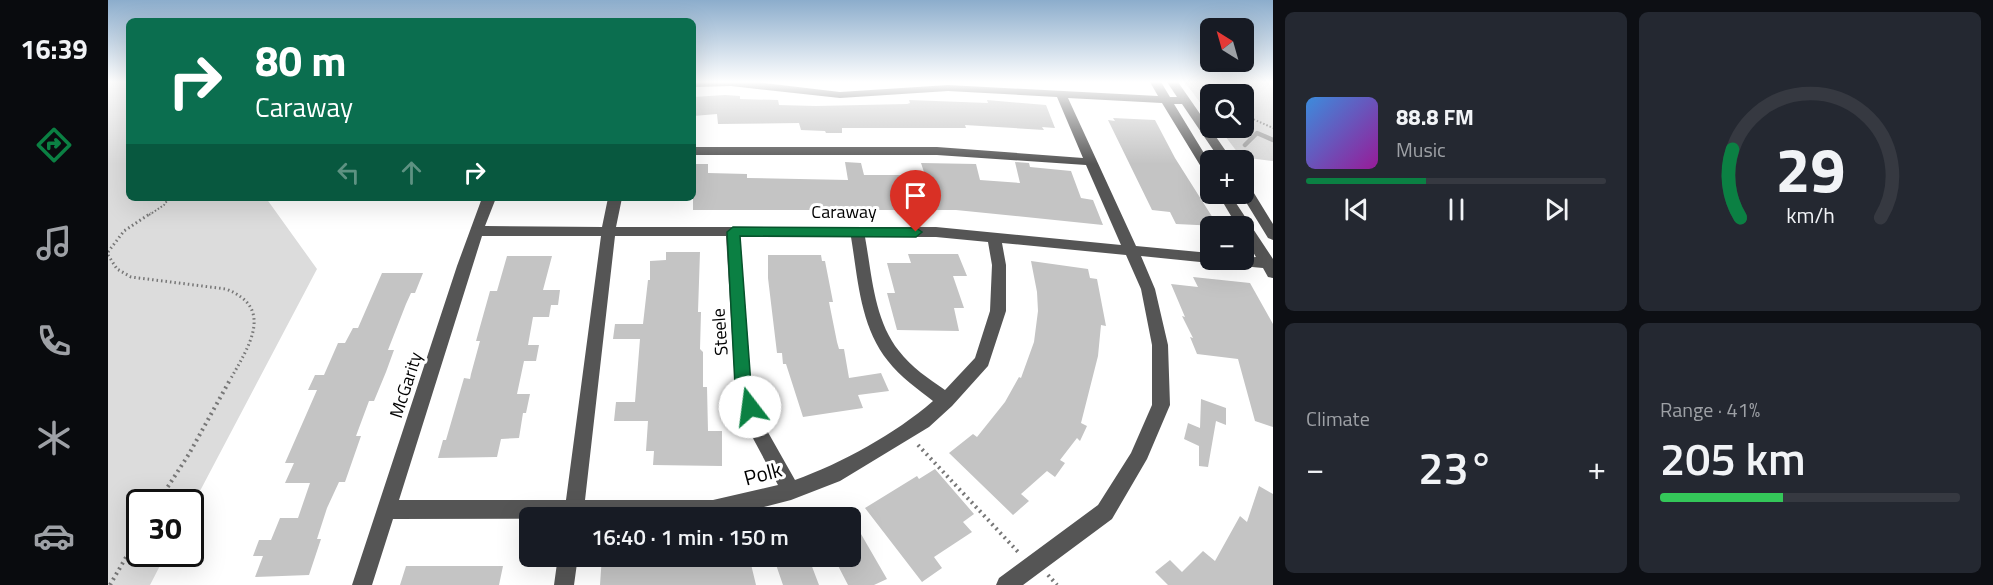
<!DOCTYPE html>
<html lang="en">
<head>
<meta charset="utf-8">
<style>
  body { margin:0; font-family:"Titillium Web",sans-serif; background:#242831; color:#f1f3f6; height:100vh; display:flex; flex-direction:column; font-size:22px; white-space:nowrap }
  * { box-sizing:border-box; margin:0 }
  p { font-size:20px; color:#9ea1a6 }
  .icon { flex:none; width:33px; height:33px; fill:none; stroke:currentColor; stroke-width:2; stroke-linecap:round; stroke-linejoin:round }
  .map { position:relative; flex:1; overflow:hidden }
  .details { display:flex; flex-direction:column; gap:12px; padding:12px; background:#0d0f14; width:720px }
  .details>* { flex:none }
  .hud { position:absolute; left:18px; top:18px; width:570px; height:183px; border-radius:9px; box-shadow:0 6px 24px #0002; background:#0b6e4f; color:#fff; overflow:hidden }
  .needle { width:39px; rotate:323deg }
  .controls { position:absolute; left:1092px; top:18px; display:grid; gap:12px }
  .controls a { display:grid; place-items:center; width:54px; height:54px; border-radius:9px; background:#171b24; box-shadow:0 6px 24px #0002; font-size:30px }
  .speed { position:absolute; left:18px; top:489px; display:flex; gap:12px; font-size:30px; font-weight:700; text-align:center }
  .speed>* { display:grid; place-content:center; width:78px; height:78px; border-radius:50%; background:#171b24; box-shadow:0 6px 24px #0002; line-height:1 }
  .speed .limit { border:3px solid #111; border-radius:9px; background:#fff; color:#111 }
  .pin { position:absolute; display:grid; place-items:center; width:51px; height:51px; color:#fff; margin:-62px -26px; border-radius:50% 50% 50% 0; rotate:-45deg; box-shadow:0 0 6px #0007 }
  .pin .icon { rotate:45deg }
  .me { position:absolute; width:66px; margin:-33px; rotate:345deg; stroke-linejoin:round; filter:drop-shadow(0 0 4px #0008) }
  .turn { display:flex; align-items:center; gap:21px; height:126px; padding:0 30px; font-size:27px }
  .turn .icon { width:78px; height:78px; stroke-width:2.5 }
  .turn b { display:block; font-size:42px; line-height:51px }
  .lanes { display:flex; align-items:center; height:57px; padding:0 30px; background:#0003; justify-content:center; gap:30px; direction:ltr }
  .lanes .off { opacity:.35 }
  .big { font-size:45px; font-weight:600; line-height:1.1 }
  .details .widget { flex:1; display:flex; flex-direction:column; justify-content:center; gap:9px; min-width:0; padding:0 21px; border-radius:9px; background:#242831 }
  .details .dial { align-items:center; gap:0 }
  .dial svg { height:156px; overflow:visible; fill:none; stroke:#363941; stroke-width:7; stroke-linecap:round; text-anchor:middle }
  .dial text { fill:#f1f3f6; stroke:none }
  .song { display:flex; align-items:center; gap:18px }
  .cover { width:72px; height:72px; border-radius:9px; background:linear-gradient(135deg,hsl(210 70% 55%),hsl(300 70% 35%)) }
  .played { height:6px; border-radius:3px; background:linear-gradient(90deg,#0b8043 40%,#363941 40%) }
  .keys { display:flex; justify-content:space-around; direction:ltr }
  .heat { display:flex; justify-content:space-between; align-items:center; font-size:33px; direction:ltr }
  .charge { height:9px; border-radius:4px; background:linear-gradient(90deg,#34c759 41%,#363941 0) }
  .details .tiles { flex:1; display:grid; gap:12px; grid-template-columns:repeat(2,1fr) }
  .trip { position:absolute; left:411px; top:507px; width:342px; height:60px; border-radius:9px; background:#171b24; box-shadow:0 6px 24px #0002; font-weight:600; line-height:60px; text-align:center }
  main { display:flex; flex:1; min-height:0 }
  .tab-bar { display:flex; flex-direction:column; width:108px; justify-content:space-around; align-items:center; background:#090b0e; color:#9ea1a6 }
  .tab-bar .icon { width:42px; height:42px }
  .tab-bar .selected { color:#0b8043 }
  .tab-bar b { font-size:27px; color:#f1f3f6 }
  .map>svg:first-child { display:block }
  .green { fill:#dcdcdc }
  .lines { fill:none; stroke-linecap:round; stroke-linejoin:round }
  .stream { stroke:#a3a3a3; stroke-width:4.5 }
  .building { fill:#c4c4c4 }
  .path-far2 { stroke:#777; stroke-width:2; stroke-dasharray:1.5 2; stroke-linecap:butt }
  .path-far1 { stroke:#777; stroke-width:3; stroke-dasharray:1.5 3; stroke-linecap:butt }
  .path { stroke:#777; stroke-width:4; stroke-dasharray:2 4; stroke-linecap:butt }
  .minor { fill:#555; fill-rule:evenodd }
  .route { fill:#0b8043; stroke:#07532c; stroke-width:1.5 }
  .labels { text-anchor:middle; stroke-width:6; stroke-linejoin:round; paint-order:stroke }
  .street-label { font-size:18px; fill:#000; stroke:#fff }
  .near-street-label { font-size:21px; fill:#000; stroke:#fff }
</style>
</head>
<body>
<main>
<nav class="tab-bar">
<b>16:39</b>
<svg class="icon selected" aria-label="directions" viewBox="0 0 24 24"><path d="M12 3l9 9-9 9-9-9zM9 14v-3h6M13 9l2 2-2 2"/></svg>
<svg class="icon" aria-label="music" viewBox="0 0 24 24"><path d="M9 18V5l10-2v13"/><circle cx="6" cy="18" r="3"/><circle cx="16" cy="16" r="3"/></svg>
<svg class="icon" aria-label="phone" viewBox="0 0 24 24"><path d="M5 4h4l2 5-3 2q2 4 5 5l2-3 5 2v4C11 20 4 13 5 4z"/></svg>
<svg class="icon" aria-label="climate" viewBox="0 0 24 24"><path d="M12 3v18M4 7l16 10M4 17L20 7"/></svg>
<svg class="icon" aria-label="car" viewBox="0 0 24 24"><path d="M5 17H2v-5l4-1 3-4h7l3 4 3 1v5h-3M9 17h6M6 11h13"/><circle cx="7" cy="17" r="2"/><circle cx="17" cy="17" r="2"/></svg>
</nav>
<div class="map">
<svg width="1165" height="585" viewBox="0 0 1165 585">
  <rect width="100%" height="100%" fill="#fff"/>
  <path class="green" d="M0,82H21V198H158L209,269L83,508L82,502H32V554H58L42,585H0Z
    M1077,82H1165V161L1133,157L1111,128H1136V94H1102V116Z"/>
  <g class="lines">
    <path class="stream" d="M1137,145L1149,133L1165,140"/>
  </g>
  <path class="building" d="M617,95L632,96V99L670,100L671,105L708,106L799,104L802,103L801,100L880,103L879,100L938,105L947,128L934,127L936,130L857,125L858,128H734V133H718L717,131L693,130L691,123L610,124L609,114L585,116V97Z
    M1005,118L1047,120L1067,158L1110,226L1068,224L1062,212L1044,210L1000,120L1007,121Z
    M737,162L753,163L756,175H817L813,163L868,164L872,180L912,183L907,162L921,163L922,167L963,171L973,198L985,200L995,225L848,210H585V164H600V173L639,174V178L740,180Z
    M558,252H592L590,312H593L592,349L595,352V387H599L600,431H614V466L545,465L546,451H538L540,421H506L508,402H527L532,339H505L507,324H535L540,280H542V261L558,260Z
    M800,254H850L859,276H845L856,308H846L851,331L789,330L779,293H787L779,263H803Z
    M660,255H713L714,261H717L725,302H721L729,342L731,349H736L741,378L773,373L781,391L750,395L755,408L695,417L678,364H675L674,353H669L660,278Z
    M399,256H444L435,290H452L450,305H443L441,317H425L420,345H431L428,361H416L409,394H422L418,413H415L411,438L393,439L389,457L330,458L335,440H338L356,378L362,379L363,374L372,341H368L382,291H389Z
    M923,261L980,269L982,278L989,279L998,326L993,325L990,356L973,423L979,426L972,441L969,438L952,460L957,463L947,477L939,471L913,494L921,501L905,515L841,453L865,434L869,437L897,402L911,377L913,378L926,342L930,311L929,292Z
    M274,273H315L307,293H303L298,304L280,350H286L278,372L266,401H261L248,436H253L237,482H231L219,508L209,539H213L201,575L147,577L155,556H145L151,540H163L172,518H190L202,483H177L186,463H177L209,390H200L207,375H216L230,343H237L245,328H250Z
    M1085,277L1142,283L1165,324V427L1147,421L1130,359L1089,354L1082,337L1085,338L1074,316L1077,317L1063,284L1090,287Z
    M1093,399L1118,408V425L1108,421L1100,467L1091,466V446L1076,439L1080,423L1092,428Z
    M827,469L866,514L855,522L864,532L826,557L834,568L814,582L757,508L809,476L811,479Z
    M1151,486L1165,494V585H1060L1047,572L1062,560L1074,572L1095,551L1107,561L1132,516L1139,522Z
    M742,515L779,579L766,585H740L725,556H742Z
    M494,556H517L516,562H550V556H641L648,585H492Z
    M665,556H700L711,585H675Z
    M298,566H395L391,585H292Z"/>
  <g class="lines">
    <path class="path-far2" d="M1092,82L1102,95
      M1136,115L1165,128
      M41,215L56,205L61,198"/>
    <path class="path-far1" d="M0,252L16,231L43,213
      M0,255L9,269L23,277L118,289C167,308 141,346 122,380"/>
    <path class="path" d="M810,445L912,554
      M50,502L81,454L123,378
      M940,575L949,585
      M2,585L32,533"/>
    <path class="minor" d="M585,82H648L732,92L840,85L1050,96L1042,82H1053L1062,97H1069L1059,82H1070L1124,160H1112L1074,104H1066L1102,163V176L1098,175L1054,103L960,98L1028,246L1102,253V260H1108L1102,263L1033,256L1047,289L1060,345L1062,405L1039,459L1004,519L915,585H888L891,578L990,505L1023,453L1044,405V345L1033,289L1018,255L894,243L898,265V311L880,366L844,406L821,427L732,481L683,500L613,518L285,519L264,585H244L349,266L374,198H388L377,226L494,227L500,198H514L508,227H828L1013,245L978,165L829,155H585V147H829L975,158L949,97L840,91L732,98L623,86L585,87ZM374,236H493L458,500H291ZM507,236H618L627,385L640,429L670,485L605,500H477ZM632,236L743,237C750,279 752,326 780,361C792,377 810,389 825,401C787,434 734,463 687,480L657,427L643,385ZM757,237H828L880,242L884,265L882,311L867,358L837,390C821,379 803,367 791,351C766,320 764,275 757,237Z
      M1136,184L1141,185L1165,224V240L1160,238L1133,194H1136Z
      M1110,194H1122L1165,259V278L1160,277L1155,268L1112,264L1110,260L1148,257L1136,237V226H1129Z
      M450,556H470L466,585H446Z"/>
  </g>
  <linearGradient id="sky" x2="0" y2="1"><stop stop-color="#8cadcc"/><stop offset="0.5" stop-color="#fff"/><stop offset="1" stop-color="#fff" stop-opacity="0"/></linearGradient>
  <rect width="1165" height="164" fill="url(#sky)"/>
  <path class="route" d="M625,227L808,228L814,232L808,237L632,236L643,385L650,407L648,412L642,414L637,412L627,385L619,232Z"/>
  <g class="labels">
    <g class="street-label">
      <text x="736" y="218">Caraway</text>
      <text transform="translate(612 332) rotate(-94)" y="6">Steele</text>
      <text transform="translate(298 385) rotate(-72)" y="6">McGarity</text>
    </g>
    <g class="near-street-label">
      <text transform="translate(655 474) rotate(-15)" y="7">Polk</text>
    </g>
  </g>
</svg>
<div class="controls">
<a><svg class="needle" viewBox="-14 -14 28 28"><path d="M0-13l5 13h-10z" fill="#e53935"/><path d="M0 13l5-13h-10z" fill="#9ea1a6"/></svg></a>
<a><svg class="icon" aria-label="search" viewBox="0 0 24 24"><circle cx="10" cy="10" r="6"/><path d="M15 15l6 6"/></svg></a>
<a>+</a>
<a>−</a>
</div>
<div class="speed"><div class="limit">30</div></div>
<div class="pin" style="left:808px;top:232px;background:#d93025"><svg class="icon" aria-label="arrive" viewBox="0 0 24 24"><path d="M6 21V4h12l-3 4 3 4H6"/></svg></div>
<svg class="me" style="left:642px;top:407px" viewBox="-20 -20 40 40"><circle r="19" fill="#fff"/><path d="M0-13L10 11 0 6-10 11z" fill="#0b8043"/></svg>
<div class="trip">16:40 · 1 min · 150 m</div>
<div class="hud">
<div class="turn"><svg class="icon" aria-label="right" viewBox="0 0 24 24"><path d="M7 20v-9h11M14 6l5 5-5 5"/></svg><div><b>80 m</b>Caraway</div></div>
<div class="lanes"><svg class="icon off" aria-label="left" viewBox="0 0 24 24"><path d="M17 20v-9H6M10 6l-5 5 5 5"/></svg><svg class="icon off" aria-label="ahead" viewBox="0 0 24 24"><path d="M12 20V5M6 11l6-6 6 6"/></svg><svg class="icon" aria-label="right" viewBox="0 0 24 24"><path d="M7 20v-9h11M14 6l5 5-5 5"/></svg></div>
</div>
</div>
<section class="details">
<div class="tiles">
<div class="widget">
<div class="song"><i class="cover"></i><div><b>88.8 FM</b><p>Music</p></div></div>
<div class="played"></div>
<div class="keys"><svg class="icon" aria-label="previous" viewBox="0 0 24 24"><path d="M18 5L8 12l10 7zM5 5v14"/></svg><svg class="icon" aria-label="pause" viewBox="0 0 24 24"><path d="M8 5v14M16 5v14"/></svg><svg class="icon" aria-label="next" viewBox="0 0 24 24"><path d="M6 5l10 7-10 7zM19 5v14"/></svg></div>
</div>
<div class="widget dial"><svg viewBox="0 0 100 80">
<path d="M14 69A42 42 0 1 1 86 69"/>
<path d="M14 69A42 42 0 0 1 10 34" stroke="#0b8043"/>
<text x="50" y="56" font-size="32" font-weight="700">29</text>
<text x="50" y="72" font-size="11">km/h</text>
</svg></div>
<div class="widget"><p>Climate</p>
<div class="heat"><a>−</a><b class="big">23°</b><a>+</a></div>
</div>
<div class="widget"><p>Range · 41%</p><b class="big">205 km</b><div class="charge"></div></div>
</div>
</section>
</main>
</body>
</html>
